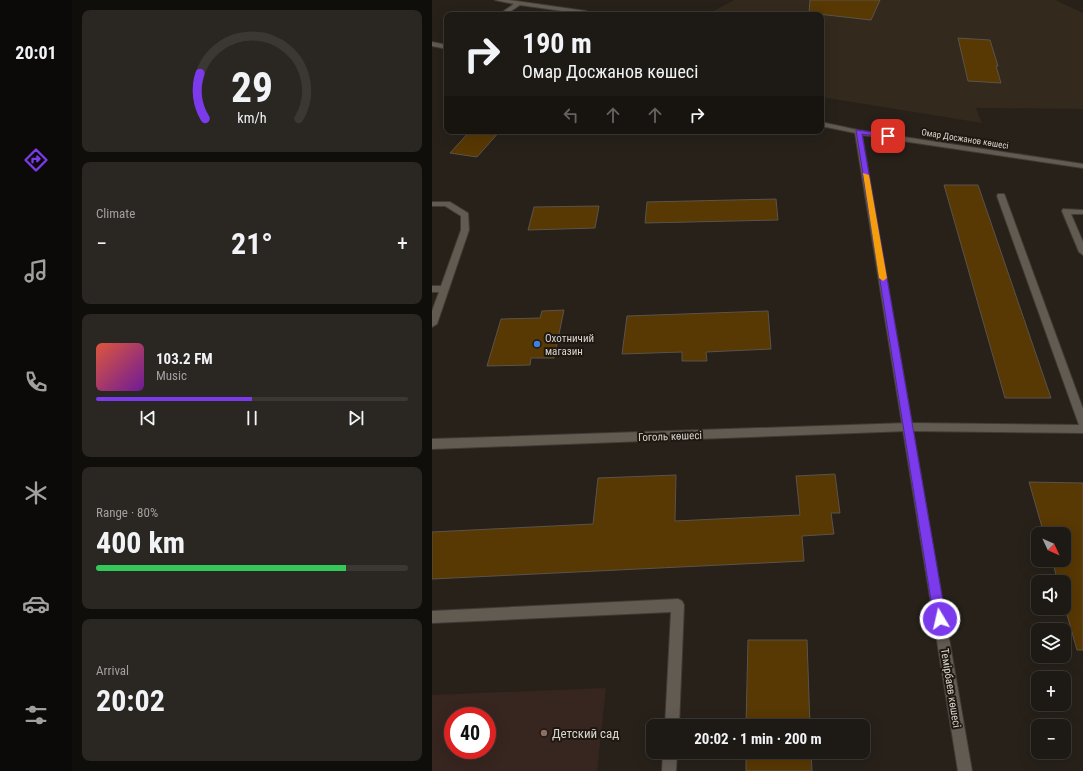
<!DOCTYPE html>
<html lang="en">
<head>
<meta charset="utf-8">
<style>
  body { margin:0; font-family:"Roboto Condensed",sans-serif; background:#2a2622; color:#f1f3f6; height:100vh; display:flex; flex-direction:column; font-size:15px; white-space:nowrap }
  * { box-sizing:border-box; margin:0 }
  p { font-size:13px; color:#a0a0a0 }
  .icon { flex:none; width:22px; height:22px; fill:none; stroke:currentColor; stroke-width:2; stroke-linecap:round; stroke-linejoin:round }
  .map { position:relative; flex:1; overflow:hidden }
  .sheet { display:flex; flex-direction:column; gap:10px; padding:10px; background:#100e0b; width:360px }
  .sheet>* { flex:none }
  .hud { position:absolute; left:12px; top:12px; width:380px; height:122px; border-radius:8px; box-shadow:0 4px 16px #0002,0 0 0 1px #3b3834; background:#1d1914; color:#f1f3f6; overflow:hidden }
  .needle { width:26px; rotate:134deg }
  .buttons { position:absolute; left:599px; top:527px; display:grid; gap:8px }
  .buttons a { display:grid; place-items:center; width:40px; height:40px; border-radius:8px; background:#1d1914; box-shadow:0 4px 16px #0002,0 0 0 1px #3b3834; font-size:20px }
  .speed { position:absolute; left:12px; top:707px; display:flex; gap:8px; font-size:20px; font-weight:700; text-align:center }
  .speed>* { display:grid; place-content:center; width:52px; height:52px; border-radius:50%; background:#1d1914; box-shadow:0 4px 16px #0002,0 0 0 1px #3b3834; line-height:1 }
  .speed .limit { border:6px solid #d22; background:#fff; color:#111 }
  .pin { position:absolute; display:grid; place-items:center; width:34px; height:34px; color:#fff; margin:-17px; border-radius:8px; box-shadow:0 2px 6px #0006 }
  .me { position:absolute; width:44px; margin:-22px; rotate:351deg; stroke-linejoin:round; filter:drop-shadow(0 0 3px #0008) }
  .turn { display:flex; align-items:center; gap:14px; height:84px; padding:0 12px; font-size:18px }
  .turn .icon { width:52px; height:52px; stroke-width:2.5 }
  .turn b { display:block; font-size:28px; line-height:34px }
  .lanes { display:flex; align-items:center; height:38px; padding:0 12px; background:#0003; justify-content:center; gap:20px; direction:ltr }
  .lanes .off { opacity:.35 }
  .big { font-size:30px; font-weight:700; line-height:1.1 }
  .sheet .widget { flex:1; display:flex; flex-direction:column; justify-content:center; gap:6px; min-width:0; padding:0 14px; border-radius:8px; background:#2a2622 }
  .sheet .dial { align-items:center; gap:0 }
  .dial svg { height:104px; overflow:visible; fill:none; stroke:#3b3834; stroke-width:7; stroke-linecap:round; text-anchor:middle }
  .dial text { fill:#f1f3f6; stroke:none }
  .song { display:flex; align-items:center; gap:12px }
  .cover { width:48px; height:48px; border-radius:6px; background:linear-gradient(135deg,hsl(10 70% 55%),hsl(280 70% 35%)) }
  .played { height:4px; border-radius:2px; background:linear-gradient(90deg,#7c3aed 50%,#3b3834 50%) }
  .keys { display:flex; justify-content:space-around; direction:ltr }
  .heat { display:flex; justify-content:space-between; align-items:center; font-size:22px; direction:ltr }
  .charge { height:6px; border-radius:3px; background:linear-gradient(90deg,#34c759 80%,#3b3834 0) }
  .trip { position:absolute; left:214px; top:719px; width:224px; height:40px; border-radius:8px; background:#1d1914; box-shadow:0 4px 16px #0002,0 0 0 1px #3b3834; font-weight:700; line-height:40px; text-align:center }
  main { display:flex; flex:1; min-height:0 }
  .menu { display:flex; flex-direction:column; width:72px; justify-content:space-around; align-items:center; background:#0c0a08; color:#a0a0a0 }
  .menu .icon { width:28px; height:28px }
  .menu .active { color:#7c3aed }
  .menu b { font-size:18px; color:#f1f3f6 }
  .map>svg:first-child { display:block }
  .built { fill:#33291c }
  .education { fill:#37251f; fill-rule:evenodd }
  .building { fill:#583803; stroke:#5a534b }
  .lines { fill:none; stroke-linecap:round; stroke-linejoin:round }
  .lane-casing { stroke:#403b35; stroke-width:2 }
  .street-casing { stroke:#403b35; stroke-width:2 }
  .secondary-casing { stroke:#403b35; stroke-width:2 }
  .lane { fill:#625b52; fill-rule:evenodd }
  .street { fill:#625b52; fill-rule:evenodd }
  .secondary { fill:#625b52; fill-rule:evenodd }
  .route { fill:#7c3aed; stroke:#51269a }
  .slow { fill:#f59e0b }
  .shop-dot { fill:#3f7fe0; stroke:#1e1811; stroke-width:1.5 }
  .education-dot { fill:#8d6e63; stroke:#1e1811; stroke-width:1.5 }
  .labels { text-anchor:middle; stroke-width:4; stroke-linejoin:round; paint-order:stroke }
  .far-street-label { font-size:9px; fill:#d8d4cf; stroke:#1e1811 }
  .poi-label { font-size:11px; fill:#d8d4cf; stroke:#1e1811; text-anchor:start }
  .street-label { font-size:11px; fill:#d8d4cf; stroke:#1e1811 }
  .near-poi-label { font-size:13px; fill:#d8d4cf; stroke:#1e1811; text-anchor:start }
</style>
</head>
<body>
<main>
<nav class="menu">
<b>20:01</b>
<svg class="icon active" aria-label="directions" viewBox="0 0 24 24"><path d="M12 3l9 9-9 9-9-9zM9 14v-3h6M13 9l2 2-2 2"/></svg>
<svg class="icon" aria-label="music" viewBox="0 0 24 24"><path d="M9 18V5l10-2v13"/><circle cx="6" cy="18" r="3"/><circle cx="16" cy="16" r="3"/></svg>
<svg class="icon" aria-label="phone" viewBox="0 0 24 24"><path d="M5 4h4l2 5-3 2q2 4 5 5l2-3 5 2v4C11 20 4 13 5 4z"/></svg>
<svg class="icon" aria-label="climate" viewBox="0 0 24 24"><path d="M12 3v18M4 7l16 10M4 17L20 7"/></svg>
<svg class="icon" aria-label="car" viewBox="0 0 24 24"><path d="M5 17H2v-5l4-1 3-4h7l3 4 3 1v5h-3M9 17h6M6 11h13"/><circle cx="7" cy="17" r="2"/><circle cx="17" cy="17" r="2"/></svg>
<svg class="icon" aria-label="filters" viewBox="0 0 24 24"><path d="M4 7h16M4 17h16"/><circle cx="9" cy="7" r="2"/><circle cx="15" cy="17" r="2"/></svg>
</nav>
<section class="sheet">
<div class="widget dial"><svg viewBox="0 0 100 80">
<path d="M14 69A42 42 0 1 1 86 69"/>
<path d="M14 69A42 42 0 0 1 10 34" stroke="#7c3aed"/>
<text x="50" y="56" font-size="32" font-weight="700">29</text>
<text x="50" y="72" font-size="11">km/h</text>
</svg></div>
<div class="widget"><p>Climate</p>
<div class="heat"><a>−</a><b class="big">21°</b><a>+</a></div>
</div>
<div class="widget">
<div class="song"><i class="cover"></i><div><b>103.2 FM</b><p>Music</p></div></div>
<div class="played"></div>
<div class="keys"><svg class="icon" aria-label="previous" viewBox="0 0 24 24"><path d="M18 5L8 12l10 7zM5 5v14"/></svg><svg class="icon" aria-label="pause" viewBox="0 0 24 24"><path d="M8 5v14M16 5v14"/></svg><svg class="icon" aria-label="next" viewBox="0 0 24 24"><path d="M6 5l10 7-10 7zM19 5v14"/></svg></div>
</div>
<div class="widget"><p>Range · 80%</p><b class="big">400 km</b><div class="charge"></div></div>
<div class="widget"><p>Arrival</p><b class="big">20:02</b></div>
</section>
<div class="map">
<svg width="651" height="771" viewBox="0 0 651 771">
  <rect width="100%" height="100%" fill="#27211a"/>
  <path class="built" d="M302,0H623L651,13V109L544,108L550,123L389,97V15H274Z"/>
  <path class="education" d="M174,688L165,771H0V695ZM21,716H55V750H21Z"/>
  <path class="building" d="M378,0H448L439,20L377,13Z
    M526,38L558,40L566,66H564L569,83L536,81Z
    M38,131H68L45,157L18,153Z
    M512,185H546L619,398H573Z
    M344,199L346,220L213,223L215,202Z
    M167,206L163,228L96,230L102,207Z
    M132,310L122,358H99L98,365L55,366L69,319L108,318L110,311Z
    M336,311L339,349L274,352L275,361H250V352L190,354L195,316Z
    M403,474L408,513H399L402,534L370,536L372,561L0,579V532L161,524L166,478L244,475L243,521L368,515L364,476Z
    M597,482L651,483V650H645L632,604V582H626L620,560H632V534H612Z
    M316,640H375L378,726H314Z
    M314,752H379L380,771H314Z"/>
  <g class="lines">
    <defs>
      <path id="lane" d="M63,0H77L154,11L158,15L88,5L73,15H66L82,4Z
        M566,194H572L573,196L651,409V433L476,431L472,430L471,427L472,424L476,423L647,425L565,196Z
        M0,202H18L36,213L37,230L5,324L0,327V311L7,292H0V286H9L29,230V216L13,206H0Z
        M631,209L651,210V214H639L651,242V255L647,252L630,211Z
        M246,599L250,601L252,605L247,726H233L239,612L0,623V611Z
        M231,752H245L244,771H230Z"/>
      <path id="street" d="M476,423L480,424L481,427L480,430L476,431L0,449V439Z"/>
      <path id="secondary" d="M0,42L15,45V49L0,46Z
        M389,122L426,130L651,164V168L430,135L540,771H526L423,133L389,126Z"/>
    </defs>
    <use href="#lane" class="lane-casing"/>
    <use href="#street" class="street-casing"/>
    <use href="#secondary" class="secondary-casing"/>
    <use href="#lane" class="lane"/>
    <use href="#street" class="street"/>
    <use href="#secondary" class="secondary"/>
  </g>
  <path class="route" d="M424,130L456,134L459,136L456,138L430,134L514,619L512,623L508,625L504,623L502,619Z"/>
  <path class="slow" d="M431,173L437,175L455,278L451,281L447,278Z"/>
  <circle class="shop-dot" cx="105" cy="344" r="4"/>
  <circle class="education-dot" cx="112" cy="733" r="4"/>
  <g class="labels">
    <g class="far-street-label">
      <text transform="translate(533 139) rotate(9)" y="3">Омар Досжанов көшесі</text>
    </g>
    <g class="poi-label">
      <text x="113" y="342">Охотничий<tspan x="113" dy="13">магазин</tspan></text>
    </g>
    <g class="street-label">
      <text transform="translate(238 436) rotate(-2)" y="4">Гоголь көшесі</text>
      <text transform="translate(519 688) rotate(81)" y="4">Темірбаев көшесі</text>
    </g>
    <g class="near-poi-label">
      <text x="120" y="738">Детский сад</text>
    </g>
  </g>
</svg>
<div class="buttons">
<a><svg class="needle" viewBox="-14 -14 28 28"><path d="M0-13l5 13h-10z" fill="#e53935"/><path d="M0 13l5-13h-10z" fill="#a0a0a0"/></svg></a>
<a><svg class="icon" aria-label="sound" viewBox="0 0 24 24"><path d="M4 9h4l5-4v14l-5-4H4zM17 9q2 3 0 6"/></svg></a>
<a><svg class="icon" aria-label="layers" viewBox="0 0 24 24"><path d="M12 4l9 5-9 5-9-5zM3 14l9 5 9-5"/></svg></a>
<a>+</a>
<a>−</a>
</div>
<div class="speed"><div class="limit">40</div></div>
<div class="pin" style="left:456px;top:136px;background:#d93025"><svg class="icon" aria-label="arrive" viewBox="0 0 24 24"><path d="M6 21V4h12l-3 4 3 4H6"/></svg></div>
<svg class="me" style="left:508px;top:619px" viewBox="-20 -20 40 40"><circle r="17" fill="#7c3aed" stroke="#fff" stroke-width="3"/><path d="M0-11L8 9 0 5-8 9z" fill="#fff"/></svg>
<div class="trip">20:02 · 1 min · 200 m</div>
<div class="hud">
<div class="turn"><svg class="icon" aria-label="right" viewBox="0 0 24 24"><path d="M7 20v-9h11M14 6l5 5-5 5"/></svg><div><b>190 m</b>Омар Досжанов көшесі</div></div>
<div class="lanes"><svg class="icon off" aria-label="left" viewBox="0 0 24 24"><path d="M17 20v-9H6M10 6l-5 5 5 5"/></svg><svg class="icon off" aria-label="ahead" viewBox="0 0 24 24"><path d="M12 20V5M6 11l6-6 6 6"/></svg><svg class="icon off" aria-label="ahead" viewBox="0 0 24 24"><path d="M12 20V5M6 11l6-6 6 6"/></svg><svg class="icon" aria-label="right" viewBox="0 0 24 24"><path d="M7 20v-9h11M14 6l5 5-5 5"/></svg></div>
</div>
</div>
</main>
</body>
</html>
